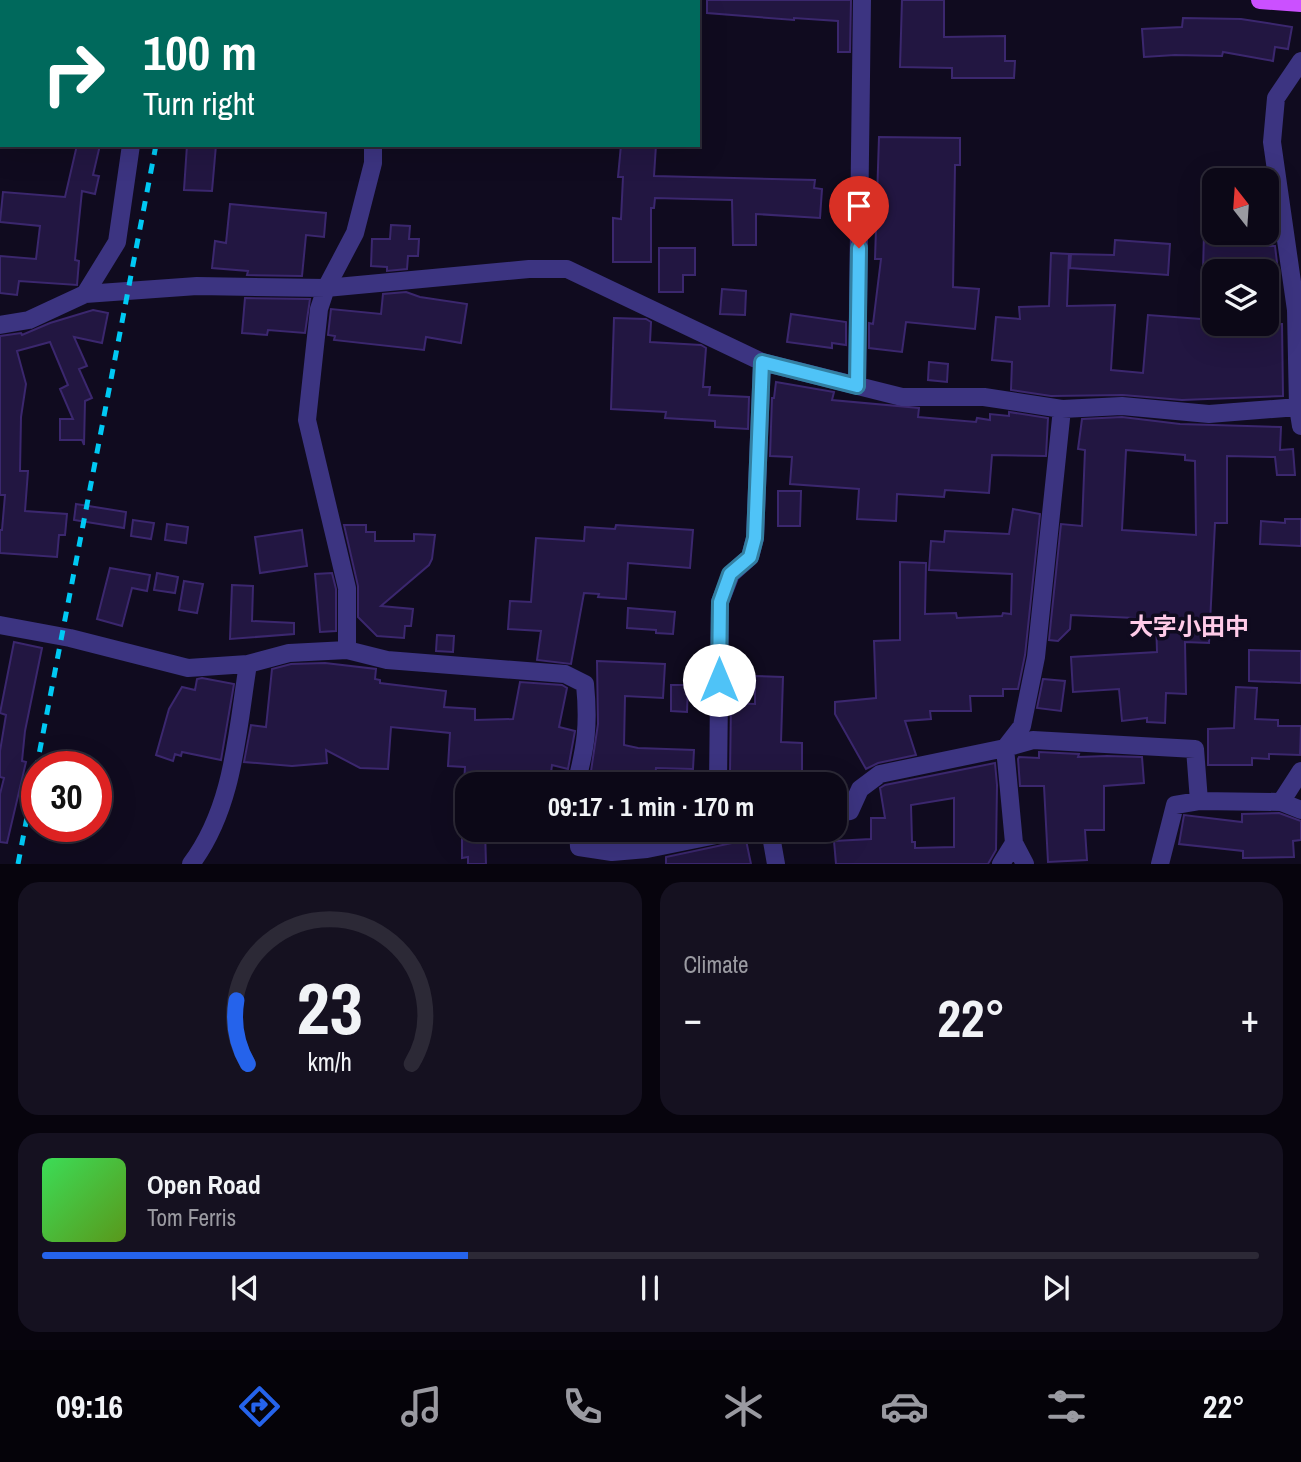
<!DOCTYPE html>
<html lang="en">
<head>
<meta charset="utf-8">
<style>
  body { margin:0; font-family:"Archivo Narrow","Noto Sans JP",sans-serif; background:#151120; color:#f1f3f6; height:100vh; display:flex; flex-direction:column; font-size:26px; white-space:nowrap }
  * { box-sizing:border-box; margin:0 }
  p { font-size:23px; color:#9a9aa1 }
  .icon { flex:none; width:38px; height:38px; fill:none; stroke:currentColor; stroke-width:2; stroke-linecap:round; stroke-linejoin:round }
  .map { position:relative; height:864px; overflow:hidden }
  .details { display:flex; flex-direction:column; gap:18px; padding:18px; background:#07040d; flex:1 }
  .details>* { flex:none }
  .hud { position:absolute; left:0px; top:0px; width:700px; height:147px; box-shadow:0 7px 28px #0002,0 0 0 2px #2c2936; background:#00695c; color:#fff; overflow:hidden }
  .needle { width:46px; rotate:343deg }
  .controls { position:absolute; left:1202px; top:168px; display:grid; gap:14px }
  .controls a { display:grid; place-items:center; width:77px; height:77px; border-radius:14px; background:#0c0817; box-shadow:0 7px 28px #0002,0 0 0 2px #2c2936; font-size:35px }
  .speed { position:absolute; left:21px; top:751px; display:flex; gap:14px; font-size:35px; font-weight:700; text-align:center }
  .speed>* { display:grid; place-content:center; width:91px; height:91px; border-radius:50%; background:#0c0817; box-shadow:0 7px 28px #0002,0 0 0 2px #2c2936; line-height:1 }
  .speed .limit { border:10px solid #d22; background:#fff; color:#111 }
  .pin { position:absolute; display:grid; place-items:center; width:60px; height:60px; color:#fff; margin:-72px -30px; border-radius:50% 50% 50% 0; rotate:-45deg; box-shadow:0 0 7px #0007 }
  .pin .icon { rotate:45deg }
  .me { position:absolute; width:77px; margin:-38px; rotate:0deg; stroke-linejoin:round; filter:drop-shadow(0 0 5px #0008) }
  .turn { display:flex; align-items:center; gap:24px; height:147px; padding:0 28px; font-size:32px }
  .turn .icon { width:91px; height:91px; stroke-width:2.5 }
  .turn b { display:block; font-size:49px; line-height:60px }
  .big { font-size:52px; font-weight:700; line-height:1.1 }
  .details .tile { flex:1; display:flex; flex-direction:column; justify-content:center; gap:10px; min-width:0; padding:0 24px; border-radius:21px; background:#151120 }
  .details .dial { align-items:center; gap:0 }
  .dial svg { height:182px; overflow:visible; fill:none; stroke:#2c2936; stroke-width:7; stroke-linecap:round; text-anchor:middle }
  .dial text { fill:#f1f3f6; stroke:none }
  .song { display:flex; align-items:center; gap:21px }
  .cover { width:84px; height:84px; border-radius:10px; background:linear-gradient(135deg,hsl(130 70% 55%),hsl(90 70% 35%)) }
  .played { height:7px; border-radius:4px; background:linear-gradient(90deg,#2563eb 35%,#2c2936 35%) }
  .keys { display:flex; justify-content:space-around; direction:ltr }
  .heat { display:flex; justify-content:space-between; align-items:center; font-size:38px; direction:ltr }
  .details .tiles { flex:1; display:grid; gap:18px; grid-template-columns:1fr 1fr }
  .tile:last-child { grid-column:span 2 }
  .trip { position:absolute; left:455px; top:772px; width:392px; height:70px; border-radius:21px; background:#0c0817; box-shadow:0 7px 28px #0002,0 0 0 2px #2c2936; font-weight:700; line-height:70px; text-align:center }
  .tab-bar { display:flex; height:112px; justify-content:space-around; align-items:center; background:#050309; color:#9a9aa1 }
  .tab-bar .icon { width:49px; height:49px }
  .tab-bar .on { color:#2563eb }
  .tab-bar b { font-size:32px; color:#f1f3f6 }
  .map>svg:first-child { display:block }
  .building { fill:#221641; stroke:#3b276e; stroke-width:2; fill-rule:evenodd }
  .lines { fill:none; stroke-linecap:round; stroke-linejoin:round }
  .minor { stroke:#3c3481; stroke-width:18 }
  .primary { stroke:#cb50ff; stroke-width:18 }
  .rail { stroke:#00c9f4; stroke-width:5; stroke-dasharray:10 9; stroke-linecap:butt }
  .route-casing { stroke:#337fa1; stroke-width:18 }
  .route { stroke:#4fc3f7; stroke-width:12 }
  .labels { text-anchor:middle; stroke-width:7; stroke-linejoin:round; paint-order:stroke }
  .quarter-label { font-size:24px; font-weight:bold; fill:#ffcbe8; stroke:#100b1f }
</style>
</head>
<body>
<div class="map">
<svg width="1301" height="864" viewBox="0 0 1301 864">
  <rect width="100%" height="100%" fill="#100b1f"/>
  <path class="building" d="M707,0H851L850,52H838V21L794,18V20L707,13Z
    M902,0H944V37L1005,36V61H1015L1014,78H952V68L900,67Z
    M1183,18L1241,19L1292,27L1288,49L1275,47L1273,61L1223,52L1222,56L1175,55L1144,57L1142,29L1182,27Z
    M879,137L960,138V165H955L953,287L979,289L975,329L906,322L902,352L869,348V323L873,324L881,259H875Z
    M77,145H100L93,175L99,176L95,194L82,191L75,260L79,261L77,285L19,281L17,295L0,293V256L36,259L40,226L0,222L3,192L65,197Z
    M187,145H216L212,191L184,190Z
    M621,145H656L654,176L815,180L814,188L822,189L820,218L756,214V245H733L732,200L655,198L654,208H651V262H613V218L621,219L623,177H618Z
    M230,204L326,213L324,237L306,235L302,276L247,275L248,271L212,268L215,241L226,243Z
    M391,225L410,226L409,239H419L418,256H408L407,269L387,271V267L371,266L372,239H390Z
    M1204,233H1250V246H1275L1278,271H1203Z
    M1115,240L1170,244L1168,275L1070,268L1071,254L1114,255Z
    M659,248H695V275H683V292H659Z
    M1051,253L1069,254L1067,306L1115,305L1111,370L1143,373L1148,315L1214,320V324H1282L1283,396L1182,400L1123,395L1051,396L1011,390L1012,362L992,360L996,317L1020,319L1019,307L1049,306Z
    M722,289L746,291L745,315L720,314Z
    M406,292L420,297L467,304L461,343L426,337L424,350L334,340L335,336L328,335L331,309L381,314L383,294Z
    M245,298L310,299L305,333L268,330L267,335L242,333Z
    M93,310L108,313L102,343L74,337L87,366L79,369L92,398L85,401L84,445L82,440H60V419H73L60,389L68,385L50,342L17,351L26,384L21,417L20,471H28L25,511L67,514L65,535H59L57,557L0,553V530H2L5,495H0V336L21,333L22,335L50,323Z
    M791,314L846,322V345L832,343V348L787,342Z
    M614,318L646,319L651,322L650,342L701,345L706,348L703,387H710L709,395L749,397L748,429L715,427V421L665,418L666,412L611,409Z
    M929,362L948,364L947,382L928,380Z
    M776,382L834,392L832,400L919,408L918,417L976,422L977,418L990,420V414L1009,416V412L1048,418L1046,456L992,455L989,493L945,490L944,497L897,494L896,521L857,519L859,489L790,484L792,457L770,456L772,398H774Z
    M1122,417L1180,424L1281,427L1280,450L1293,449L1295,475H1277L1275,457L1227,456V523H1215L1209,643L1185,642L1186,694L1166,693L1165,723L1147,722V718L1122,721L1119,689L1073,692L1071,657L1157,652L1156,619L1071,615L1070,629L1058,641L1049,640L1061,524L1082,526L1085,450L1078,449L1082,419ZM1126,450L1185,455V460L1195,461L1196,535L1122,530Z
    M778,491H801L800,526H778Z
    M76,504L126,512L124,528L74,520Z
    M1013,509L1040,514L1025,655L1018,689H1003V696H970L971,711H930L931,719L905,721L916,755L878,763L866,769L835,714V702L876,698L874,641L900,640V562L926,563L925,614L956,613L957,618L1002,616L1003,613L1011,614L1012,574L929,570L931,541L944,542L945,531L1009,534Z
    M1285,519H1301V546L1260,544L1261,521L1285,523Z
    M133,520L154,523L151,539L131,536Z
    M167,524L188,527L186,543L165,540Z
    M344,525H366V532H375V541H414V534L435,535L432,559L429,565L381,606L413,609L411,626H405L404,638L377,636L358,617V586Z
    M616,525L693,530L690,568L628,563L626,599L598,597L599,594L584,593L571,664L537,660L541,631L508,629L510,601L531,602L536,538L584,541L585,527L615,529Z
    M302,530L307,566L260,573L255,537Z
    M110,568L150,575L147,591L132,588L122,626L97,619Z
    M157,573L178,577L175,593L154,590Z
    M332,573L336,589V631L320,632L315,574Z
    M184,581L203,584L197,613L179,610Z
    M232,585L253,586L252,621L294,623V634L230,639Z
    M628,608L675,612L673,634L656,633V630L627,628Z
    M437,635L454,636L453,652L436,651Z
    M14,642L42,648L25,731L22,761L26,762L7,843L0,842V794L4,778L0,777V751L6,715L0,713Z
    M1249,650L1301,651V683L1249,681Z
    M597,661L665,664L663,698L625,696L624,745L638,748L694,750L693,769L656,768L655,777H635V784L615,783L616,773L591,771L598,724Z
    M325,663L376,669L375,679L380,680V683L446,691L444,707L475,709V720L513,719L520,682L562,685L567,688L559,727L575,731L568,769L552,765L551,773L535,772L534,784H464L465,767L448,766L450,733L391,727L388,769L360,768L326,750L327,763L292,766L244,762L251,725L266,727L272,669L291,664Z
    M755,676L783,677L781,742L802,743V781L780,780V784H742L741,773H730L731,703L755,704Z
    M202,678L234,684L221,760L182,752L181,756L175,754L173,761L156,755L169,709L182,687L195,690L197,679Z
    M1043,679L1065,681L1061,711L1037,708Z
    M671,685H688L687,712L671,711Z
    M1236,687L1257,688L1255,719L1278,720V726H1301L1300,755L1269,754V759L1252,758V765H1208V729L1234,728Z
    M1039,752L1079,754L1078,757L1107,756L1142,757L1144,783L1104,786V830H1085L1087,860L1048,862L1044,786H1020L1018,759L1019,757L1039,758Z
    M995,763L997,785L996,850L988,864H836L834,841L871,839V818H885L880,788L885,785ZM954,798V847L915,848V842H912L911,805Z
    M1279,813L1301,821V840L1293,841L1294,857L1243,858V851L1179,844L1184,815L1242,822V814Z
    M462,830H485L486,864H468V857L462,858Z
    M746,840L751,864H666V857Z"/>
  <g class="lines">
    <path class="minor" d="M368,0V2
      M147,2L148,0
      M202,2V0
      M229,2L233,0
      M485,2L489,0
      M0,47H2
      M1301,61L1276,98L1272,142L1296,310L1298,407L1301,426
      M85,294L117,242L131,145
      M0,325L29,320L85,294L197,286L326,288L529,269H567L762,362L902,397H984L1062,409L1122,406L1209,414L1298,407
      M857,386L862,0
      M0,625L70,638L188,668L248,664L289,653L347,650L387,660L565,674L585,684C589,724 586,746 576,784
      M347,650V588L307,420L319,309L326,288L355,233L373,163V145
      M718,784L720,602L731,574L750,557L755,538L762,362
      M1281,802L1301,771
      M835,813L850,811L860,789L880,774L1005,748L1033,740L1195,749L1199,801
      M578,830L579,847L612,852L647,849L741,830
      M770,830L776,864
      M191,864C234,807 237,732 248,664
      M1001,864L1014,843
      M1025,864L1014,843L1005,748L1022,726L1036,657L1062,409
      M1160,864L1175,805L1199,801L1281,802L1301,810"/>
    <path class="primary" d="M1260,0L1301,3"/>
    <path class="rail" d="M174,2V0
      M18,864L156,145"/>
  </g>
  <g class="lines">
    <defs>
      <path id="route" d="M719,680L720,602L730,574L750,557L755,538L762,362L857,386L859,248"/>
    </defs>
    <use href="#route" class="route-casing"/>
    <use href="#route" class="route"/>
  </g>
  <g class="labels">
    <g class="quarter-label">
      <text x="1189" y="635">大字小田中</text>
    </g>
  </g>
</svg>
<div class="controls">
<a><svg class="needle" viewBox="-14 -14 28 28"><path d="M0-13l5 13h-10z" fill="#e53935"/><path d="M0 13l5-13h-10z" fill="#9a9aa1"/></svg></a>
<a><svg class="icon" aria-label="layers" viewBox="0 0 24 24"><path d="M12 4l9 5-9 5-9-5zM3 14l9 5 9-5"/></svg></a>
</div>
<div class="speed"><div class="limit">30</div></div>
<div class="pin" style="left:859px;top:248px;background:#d93025"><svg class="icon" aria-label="arrive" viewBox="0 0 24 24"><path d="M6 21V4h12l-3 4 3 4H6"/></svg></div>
<svg class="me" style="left:719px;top:680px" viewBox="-20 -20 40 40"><circle r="19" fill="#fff"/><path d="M0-13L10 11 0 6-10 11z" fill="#4fc3f7"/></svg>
<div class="trip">09:17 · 1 min · 170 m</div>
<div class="hud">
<div class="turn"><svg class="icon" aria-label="right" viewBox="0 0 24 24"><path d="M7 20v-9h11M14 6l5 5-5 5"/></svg><div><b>100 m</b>Turn right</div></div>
</div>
</div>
<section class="details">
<div class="tiles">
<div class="tile dial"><svg viewBox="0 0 100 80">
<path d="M14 69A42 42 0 1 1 86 69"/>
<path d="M14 69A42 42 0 0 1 9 41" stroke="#2563eb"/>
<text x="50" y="56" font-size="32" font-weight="700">23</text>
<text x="50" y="72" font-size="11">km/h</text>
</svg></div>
<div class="tile"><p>Climate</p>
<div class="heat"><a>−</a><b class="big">22°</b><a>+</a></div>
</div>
<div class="tile">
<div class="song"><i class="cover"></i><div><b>Open Road</b><p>Tom Ferris</p></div></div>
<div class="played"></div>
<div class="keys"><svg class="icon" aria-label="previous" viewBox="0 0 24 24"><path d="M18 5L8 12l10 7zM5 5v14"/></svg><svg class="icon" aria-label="pause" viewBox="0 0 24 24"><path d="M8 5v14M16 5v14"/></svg><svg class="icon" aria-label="next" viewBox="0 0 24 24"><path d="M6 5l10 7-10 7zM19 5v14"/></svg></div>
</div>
</div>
</section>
<nav class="tab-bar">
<b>09:16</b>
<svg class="icon on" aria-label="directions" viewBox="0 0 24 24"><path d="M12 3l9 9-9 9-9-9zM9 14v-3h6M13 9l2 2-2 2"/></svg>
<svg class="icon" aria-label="music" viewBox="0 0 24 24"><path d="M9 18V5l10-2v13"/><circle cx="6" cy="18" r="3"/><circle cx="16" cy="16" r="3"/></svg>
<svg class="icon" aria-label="phone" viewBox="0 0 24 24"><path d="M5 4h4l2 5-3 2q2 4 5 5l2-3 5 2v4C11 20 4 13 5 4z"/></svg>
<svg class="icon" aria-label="climate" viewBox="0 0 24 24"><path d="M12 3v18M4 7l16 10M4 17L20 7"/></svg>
<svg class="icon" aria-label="car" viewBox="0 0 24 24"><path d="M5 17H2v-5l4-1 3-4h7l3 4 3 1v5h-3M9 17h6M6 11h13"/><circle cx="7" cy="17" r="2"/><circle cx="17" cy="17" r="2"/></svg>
<svg class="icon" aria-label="filters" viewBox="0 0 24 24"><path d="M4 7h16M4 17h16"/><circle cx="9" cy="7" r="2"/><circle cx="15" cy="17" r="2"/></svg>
<b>22°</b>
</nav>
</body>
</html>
